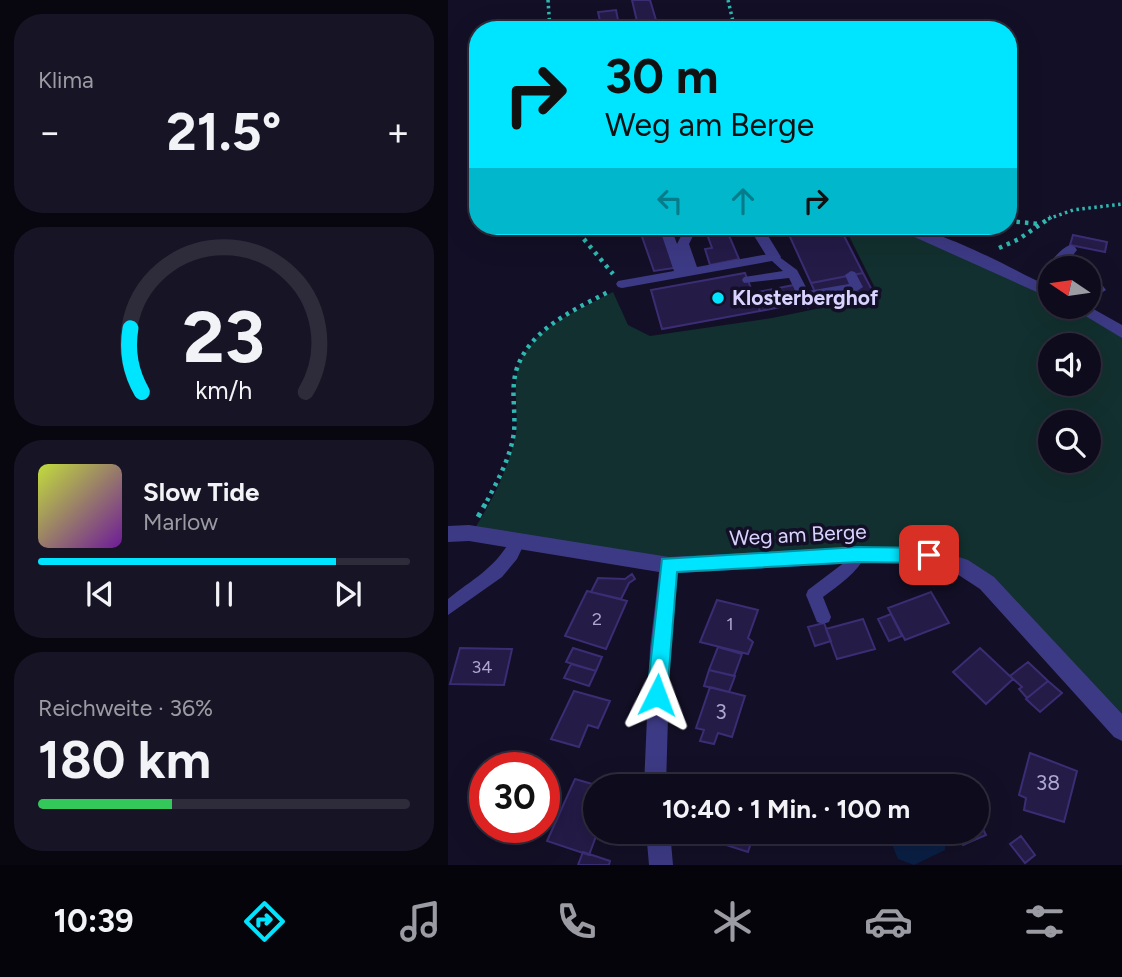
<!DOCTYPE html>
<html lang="de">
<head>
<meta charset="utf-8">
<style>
  body { margin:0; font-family:Figtree,sans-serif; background:#171425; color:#f1f3f6; height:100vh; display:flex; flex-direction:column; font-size:26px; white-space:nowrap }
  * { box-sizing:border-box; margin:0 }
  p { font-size:23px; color:#9b9ba3 }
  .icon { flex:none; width:38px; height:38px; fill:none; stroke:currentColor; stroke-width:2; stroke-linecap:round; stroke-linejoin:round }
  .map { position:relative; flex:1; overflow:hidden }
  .side { display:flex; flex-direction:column; gap:14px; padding:14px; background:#08060f; width:448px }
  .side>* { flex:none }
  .guide { position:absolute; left:21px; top:21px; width:548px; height:214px; border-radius:28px; box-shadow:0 7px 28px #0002,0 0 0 2px #2e2b3b; background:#00e5ff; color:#111; overflow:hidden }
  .needle { width:46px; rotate:283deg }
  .tools { position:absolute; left:590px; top:256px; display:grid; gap:14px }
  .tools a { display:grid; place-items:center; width:63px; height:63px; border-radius:50%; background:#0e0b1c; box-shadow:0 7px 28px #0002,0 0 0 2px #2e2b3b; font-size:35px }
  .speed { position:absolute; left:21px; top:752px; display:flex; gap:14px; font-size:35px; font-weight:700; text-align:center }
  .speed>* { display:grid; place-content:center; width:91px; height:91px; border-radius:50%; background:#0e0b1c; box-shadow:0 7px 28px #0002,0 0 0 2px #2e2b3b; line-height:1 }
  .speed .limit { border:10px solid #d22; background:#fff; color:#111 }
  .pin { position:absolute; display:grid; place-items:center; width:60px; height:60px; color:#fff; margin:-30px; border-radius:14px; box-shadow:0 4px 10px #0006 }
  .me { position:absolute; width:77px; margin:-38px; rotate:3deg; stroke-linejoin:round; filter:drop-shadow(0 0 5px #0008) }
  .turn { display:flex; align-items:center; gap:24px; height:147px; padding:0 21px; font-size:32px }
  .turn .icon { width:91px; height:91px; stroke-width:2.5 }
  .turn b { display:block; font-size:49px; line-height:60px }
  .lanes { display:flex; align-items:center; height:66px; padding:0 21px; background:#0003; justify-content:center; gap:35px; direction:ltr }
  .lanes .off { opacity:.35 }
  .big { font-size:52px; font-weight:700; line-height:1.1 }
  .side .widget { flex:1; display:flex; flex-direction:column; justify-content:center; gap:10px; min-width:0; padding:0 24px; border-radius:28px; background:#171425 }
  .side .dial { align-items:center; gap:0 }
  .dial svg { height:182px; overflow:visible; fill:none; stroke:#2e2b3b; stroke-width:7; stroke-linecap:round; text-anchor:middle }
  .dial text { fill:#f1f3f6; stroke:none }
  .song { display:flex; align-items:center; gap:21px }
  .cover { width:84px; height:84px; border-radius:10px; background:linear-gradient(135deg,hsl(70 70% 55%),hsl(280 70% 35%)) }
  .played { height:7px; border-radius:4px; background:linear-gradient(90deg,#00e5ff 80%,#2e2b3b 80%) }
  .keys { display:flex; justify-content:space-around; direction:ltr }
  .heat { display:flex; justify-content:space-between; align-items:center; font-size:38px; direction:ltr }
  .charge { height:10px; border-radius:5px; background:linear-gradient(90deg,#34c759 36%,#2e2b3b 0) }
  .trip { position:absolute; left:135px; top:774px; width:406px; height:70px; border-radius:35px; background:#0e0b1c; box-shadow:0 7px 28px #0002,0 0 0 2px #2e2b3b; font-weight:700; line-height:70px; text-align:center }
  .dock { display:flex; height:112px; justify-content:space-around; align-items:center; background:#06040b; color:#9b9ba3 }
  .dock .icon { width:49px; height:49px }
  .dock .on { color:#00e5ff }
  .dock b { font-size:32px; color:#f1f3f6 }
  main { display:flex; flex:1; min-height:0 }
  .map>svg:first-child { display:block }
  .green { fill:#12302f; fill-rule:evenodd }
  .water { fill:#0a1f44 }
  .building { fill:#241b47; stroke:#3b2d73; stroke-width:2 }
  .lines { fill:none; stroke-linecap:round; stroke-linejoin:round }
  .path-far2 { stroke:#2fb8b0; stroke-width:3.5; stroke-dasharray:2.5 3.5; stroke-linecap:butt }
  .path-far1 { stroke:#2fb8b0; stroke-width:4.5; stroke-dasharray:3.5 5; stroke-linecap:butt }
  .path { stroke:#2fb8b0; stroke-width:5; stroke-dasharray:4.5 6; stroke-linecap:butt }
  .service { fill:#3d3a85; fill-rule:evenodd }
  .minor { fill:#3d3a85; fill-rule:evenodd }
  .route { fill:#00e5ff; stroke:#0095a6; stroke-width:2 }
  .poi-dot { fill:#00e5ff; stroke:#130f26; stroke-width:2.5 }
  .labels { text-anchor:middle; stroke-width:7; stroke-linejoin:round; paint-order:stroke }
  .number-label { font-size:18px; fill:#aca6d1 }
  .poi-label { font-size:21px; font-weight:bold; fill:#d9d4ff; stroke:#130f26; text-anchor:start }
  .street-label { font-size:21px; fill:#d9d4ff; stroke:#130f26 }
  .near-number-label { font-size:21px; fill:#aca6d1 }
</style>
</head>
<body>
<main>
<section class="side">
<div class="widget"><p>Klima</p>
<div class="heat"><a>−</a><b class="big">21.5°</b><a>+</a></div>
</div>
<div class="widget dial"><svg viewBox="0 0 100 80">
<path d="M14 69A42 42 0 1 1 86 69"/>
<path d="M14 69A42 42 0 0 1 9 41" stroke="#00e5ff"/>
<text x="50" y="56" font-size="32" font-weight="700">23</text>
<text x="50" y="72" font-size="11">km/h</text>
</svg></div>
<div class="widget">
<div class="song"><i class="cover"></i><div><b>Slow Tide</b><p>Marlow</p></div></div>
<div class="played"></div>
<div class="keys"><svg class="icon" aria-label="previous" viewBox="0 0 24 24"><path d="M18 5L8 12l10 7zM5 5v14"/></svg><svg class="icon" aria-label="pause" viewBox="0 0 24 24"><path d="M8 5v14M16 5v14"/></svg><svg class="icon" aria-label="next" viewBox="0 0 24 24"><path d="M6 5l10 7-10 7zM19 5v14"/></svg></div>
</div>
<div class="widget"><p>Reichweite · 36%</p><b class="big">180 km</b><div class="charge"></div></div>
</section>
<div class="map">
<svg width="674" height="865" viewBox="0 0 674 865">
  <rect width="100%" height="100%" fill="#130f26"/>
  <path class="green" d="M396,226H444L509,251L602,295V306H625L674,334V725L543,582L482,552L218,561L25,531C43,503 59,472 67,438C73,412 61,383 74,358C91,325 134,308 165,292L180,325L202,336L324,318L431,296ZM602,345H640V383H602ZM602,422H640V460H602Z"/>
  <path class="water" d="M461,831H496L498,836L497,850L466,865L450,859L445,847L450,836Z"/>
  <path class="building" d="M184,0H202L211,30H191Z
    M168,10L172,30H154L150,12Z
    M180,226H217H213L226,268L206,271L192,231L183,232Z
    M256,226H277L291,259L262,265L257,249L264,248Z
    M337,226H391L415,273L363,283Z
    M625,235L659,242L657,252L622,245Z
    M297,273L312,311L214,329L203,290Z
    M415,273L426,294L372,304L363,283Z
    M346,285L353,303L312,311L305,293Z
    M184,574L187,579L181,583L173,599L143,592L150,578L177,579Z
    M139,591L179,601L158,649L117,636Z
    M483,592L501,623L457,640L440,608Z
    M269,600L310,610L300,638L305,642L300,654L252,642Z
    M443,614L454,636L441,641L430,619Z
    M415,619L427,649L389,659L378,629Z
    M376,623L383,641L367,646L360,627Z
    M270,647L294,654L286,676L261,670Z
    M12,648L64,649L56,685L2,684Z
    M125,648L154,657L148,671L118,662Z
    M532,648L565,679L538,704L505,672Z
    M580,662L600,681L579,698L571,689L574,687L562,676Z
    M123,664L148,671L141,686L116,678Z
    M261,670L287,676L281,692L256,686Z
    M600,681L614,693L592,712L578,699Z
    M262,687L297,696L284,737L270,733L266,744L252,741L256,730L248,728Z
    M126,691L162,701L150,728L140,725L131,747L103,739Z
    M582,753L629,771L616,822L576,810L578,798L571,795Z
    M127,779L151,786H147V831H150L141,855L99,841Z
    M528,815L538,835L515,845L508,831H528Z
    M248,831H307L300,852L247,835Z
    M573,836L587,855L577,863L562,844Z
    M135,852L162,861L161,865H130Z"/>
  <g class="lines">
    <path class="path-far2" d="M100,0L102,30
      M280,0L287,30
      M600,219L625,210L674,204"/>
    <path class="path-far1" d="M560,221L592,224
      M125,226L165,274
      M279,229L292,228
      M551,248L571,239L603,217
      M39,501C50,480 63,456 66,432C68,410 62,389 69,368C83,328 128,309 162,291"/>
    <path class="path" d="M30,517L40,499"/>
    <path class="service" d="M218,226L224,230L238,269L229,244L238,226H250L241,244L249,267L326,253L349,270L360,291L401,284L397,275L403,271L407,272L415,287L409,291L363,299L366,305L360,309L354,305L341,278L296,283L294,280L296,277L335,271L324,261L174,288L170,287L168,284L170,281L226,271L212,230Z
      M69,536L74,537L77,542L69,559L54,577L0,615V599C25,579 49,567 64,537Z
      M410,548L415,550L418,555C408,574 392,584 375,597L383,617L381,622L375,624L369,622L358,595L360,590L397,562L405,550Z"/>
    <path class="minor" d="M300,226H314L333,257L331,260H321Z
      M442,226C487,224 559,267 602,287V298Z
      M622,245L627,247L629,250L615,268H602L601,272L598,268C604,260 613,248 622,245Z
      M640,283L655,286L658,290L650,295L640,293Z
      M621,306H640L674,325V338Z
      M21,525L221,557L410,547H481L520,560L546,577L674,714V741L666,737L532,589L506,572L481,563H410L230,573L222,648L218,786H196L202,648L211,572L21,541L0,542V526Z
      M198,831H222L225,865H201Z"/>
  </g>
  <path class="route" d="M410,547L481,548L487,550L490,555L487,561L481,563L410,562L229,572L219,695L216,702L209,704L202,702L199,695L214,559Z"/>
  <circle class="poi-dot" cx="270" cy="298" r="7"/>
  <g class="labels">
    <g class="number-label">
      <text x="149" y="625">2</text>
      <text x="282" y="630">1</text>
      <text x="34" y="673">34</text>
    </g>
    <g class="poi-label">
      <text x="284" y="305">Klosterberghof</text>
    </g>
    <g class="street-label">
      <text transform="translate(350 535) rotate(-3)" y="7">Weg am Berge</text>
    </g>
    <g class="near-number-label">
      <text x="273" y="719">3</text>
      <text x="600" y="790">38</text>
    </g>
  </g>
</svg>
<div class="tools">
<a><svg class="needle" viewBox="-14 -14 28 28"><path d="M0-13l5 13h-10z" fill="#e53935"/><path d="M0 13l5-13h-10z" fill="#9b9ba3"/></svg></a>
<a><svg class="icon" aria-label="sound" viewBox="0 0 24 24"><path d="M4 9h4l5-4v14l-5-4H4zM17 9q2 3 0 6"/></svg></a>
<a><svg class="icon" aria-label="search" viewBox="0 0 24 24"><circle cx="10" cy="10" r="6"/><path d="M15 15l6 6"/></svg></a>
</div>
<div class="speed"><div class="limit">30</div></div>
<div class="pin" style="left:481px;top:555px;background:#d93025"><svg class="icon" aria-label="arrive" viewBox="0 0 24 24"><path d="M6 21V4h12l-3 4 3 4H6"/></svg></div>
<svg class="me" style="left:209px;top:695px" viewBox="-20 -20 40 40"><path d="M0-17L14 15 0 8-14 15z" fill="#00e5ff" stroke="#fff" stroke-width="4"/></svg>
<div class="trip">10:40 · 1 Min. · 100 m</div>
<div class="guide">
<div class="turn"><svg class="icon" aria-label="right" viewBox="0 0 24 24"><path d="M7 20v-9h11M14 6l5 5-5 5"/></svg><div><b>30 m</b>Weg am Berge</div></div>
<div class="lanes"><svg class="icon off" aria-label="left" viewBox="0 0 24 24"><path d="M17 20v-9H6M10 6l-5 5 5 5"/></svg><svg class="icon off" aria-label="ahead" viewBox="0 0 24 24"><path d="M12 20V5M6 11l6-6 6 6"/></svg><svg class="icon" aria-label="right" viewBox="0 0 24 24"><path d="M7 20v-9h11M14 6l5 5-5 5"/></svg></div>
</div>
</div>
</main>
<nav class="dock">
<b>10:39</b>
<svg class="icon on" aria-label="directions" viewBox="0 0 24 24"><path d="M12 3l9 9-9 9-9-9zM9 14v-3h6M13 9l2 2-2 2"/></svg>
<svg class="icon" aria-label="music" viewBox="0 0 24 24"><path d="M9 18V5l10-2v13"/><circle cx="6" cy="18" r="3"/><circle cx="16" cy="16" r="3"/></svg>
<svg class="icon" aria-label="phone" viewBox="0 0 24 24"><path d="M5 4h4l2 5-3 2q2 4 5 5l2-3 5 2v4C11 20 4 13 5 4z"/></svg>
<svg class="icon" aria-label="climate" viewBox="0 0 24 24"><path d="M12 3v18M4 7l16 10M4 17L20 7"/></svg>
<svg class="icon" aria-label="car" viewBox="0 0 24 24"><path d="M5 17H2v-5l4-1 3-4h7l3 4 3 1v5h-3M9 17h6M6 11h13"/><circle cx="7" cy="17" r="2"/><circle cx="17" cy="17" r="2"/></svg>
<svg class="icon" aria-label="filters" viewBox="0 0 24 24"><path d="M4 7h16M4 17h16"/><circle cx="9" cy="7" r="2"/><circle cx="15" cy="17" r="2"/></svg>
</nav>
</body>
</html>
